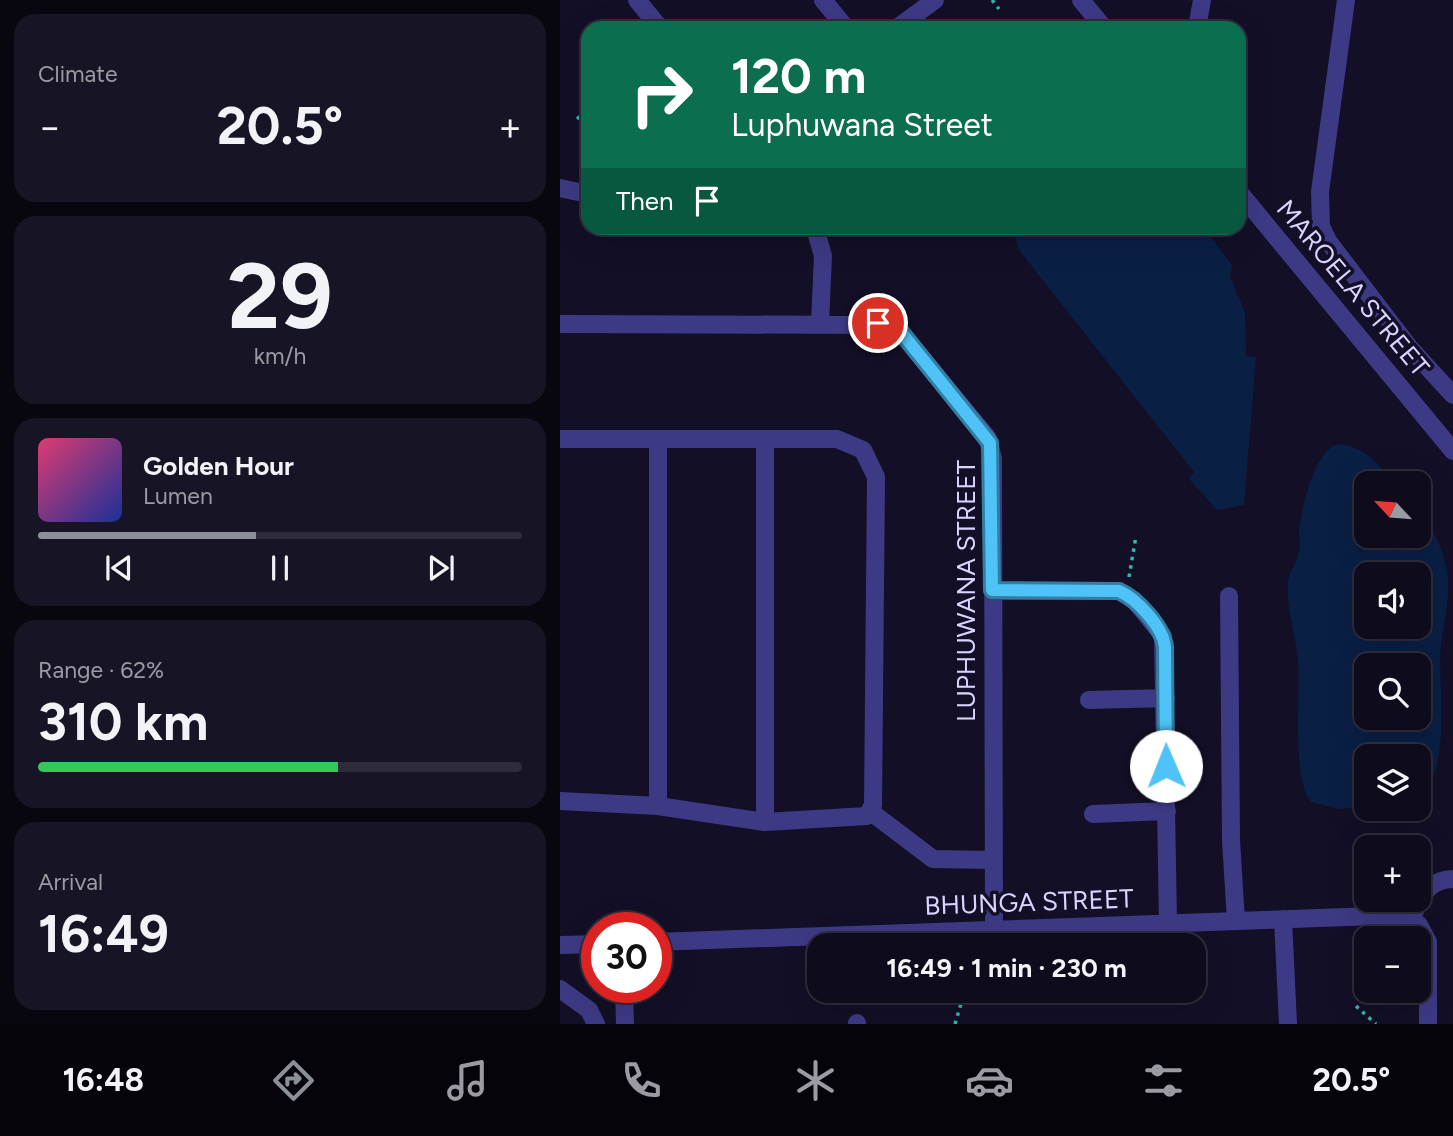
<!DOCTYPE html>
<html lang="en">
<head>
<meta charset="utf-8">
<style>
  body { margin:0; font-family:Figtree,sans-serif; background:#171425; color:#f1f3f6; height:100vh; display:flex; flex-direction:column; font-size:26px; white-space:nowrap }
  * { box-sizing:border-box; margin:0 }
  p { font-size:23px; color:#9b9ba3 }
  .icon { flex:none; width:38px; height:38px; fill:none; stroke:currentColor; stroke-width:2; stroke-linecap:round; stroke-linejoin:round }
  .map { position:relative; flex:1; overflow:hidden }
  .side { display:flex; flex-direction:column; gap:14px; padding:14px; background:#08060f; width:560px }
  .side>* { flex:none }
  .hud { position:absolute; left:21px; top:21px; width:665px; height:214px; border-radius:21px; box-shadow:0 7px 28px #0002,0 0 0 2px #2e2b3b; background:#0b6e4f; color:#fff; overflow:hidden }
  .needle { width:46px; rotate:296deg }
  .controls { position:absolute; left:794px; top:471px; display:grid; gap:14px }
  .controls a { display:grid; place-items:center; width:77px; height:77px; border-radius:14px; background:#0e0b1c; box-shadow:0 7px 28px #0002,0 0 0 2px #2e2b3b; font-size:35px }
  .speed { position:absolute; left:21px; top:912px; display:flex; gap:14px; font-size:35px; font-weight:700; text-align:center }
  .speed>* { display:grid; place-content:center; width:91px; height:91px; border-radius:50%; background:#0e0b1c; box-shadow:0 7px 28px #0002,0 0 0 2px #2e2b3b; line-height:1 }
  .speed .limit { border:10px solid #d22; background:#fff; color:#111 }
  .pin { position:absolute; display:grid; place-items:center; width:60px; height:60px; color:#fff; margin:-30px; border:4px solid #fff; border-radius:50%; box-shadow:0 2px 7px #0007 }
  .me { position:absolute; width:77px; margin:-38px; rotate:359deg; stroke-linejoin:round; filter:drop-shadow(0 0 5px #0008) }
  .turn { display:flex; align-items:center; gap:24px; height:147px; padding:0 35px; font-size:32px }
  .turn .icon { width:91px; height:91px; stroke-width:2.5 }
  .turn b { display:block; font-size:49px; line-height:60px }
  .then { display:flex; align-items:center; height:66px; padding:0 35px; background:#0003; gap:14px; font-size:26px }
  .big { font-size:52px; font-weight:700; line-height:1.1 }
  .side .widget { flex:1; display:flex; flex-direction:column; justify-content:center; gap:10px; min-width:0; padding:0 24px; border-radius:21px; background:#171425 }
  .side .dial { align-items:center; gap:0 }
  .dial b { font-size:91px; line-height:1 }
  .song { display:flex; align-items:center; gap:21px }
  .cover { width:84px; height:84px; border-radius:10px; background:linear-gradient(135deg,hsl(340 70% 55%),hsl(230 70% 35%)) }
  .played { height:7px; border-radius:4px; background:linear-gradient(90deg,#8c9099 45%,#2e2b3b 45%) }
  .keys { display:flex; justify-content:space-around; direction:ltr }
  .heat { display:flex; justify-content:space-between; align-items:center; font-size:38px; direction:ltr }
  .charge { height:10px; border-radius:5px; background:linear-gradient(90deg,#34c759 62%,#2e2b3b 0) }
  .trip { position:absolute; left:247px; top:933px; width:399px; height:70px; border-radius:21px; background:#0e0b1c; box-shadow:0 7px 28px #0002,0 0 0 2px #2e2b3b; font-weight:700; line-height:70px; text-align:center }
  .menu { display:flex; height:112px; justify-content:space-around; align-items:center; background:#06040b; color:#9b9ba3 }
  .menu .icon { width:49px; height:49px }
  .menu .active { color:#8c9099 }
  .menu b { font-size:32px; color:#f1f3f6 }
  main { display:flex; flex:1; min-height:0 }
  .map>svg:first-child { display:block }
  .water { fill:#0a1f44; fill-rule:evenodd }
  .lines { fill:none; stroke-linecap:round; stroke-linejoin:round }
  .path { stroke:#2fb8b0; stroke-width:3.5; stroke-dasharray:3.5 5; stroke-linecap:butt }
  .minor { stroke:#3d3a85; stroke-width:18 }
  .route-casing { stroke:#337fa1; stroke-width:18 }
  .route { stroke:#4fc3f7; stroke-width:12 }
  .labels { text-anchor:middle; stroke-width:7; stroke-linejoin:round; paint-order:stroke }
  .street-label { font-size:26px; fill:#d9d4ff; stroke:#130f26 }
</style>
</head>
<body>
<main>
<section class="side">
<div class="widget"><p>Climate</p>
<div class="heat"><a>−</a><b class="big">20.5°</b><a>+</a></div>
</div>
<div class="widget dial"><b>29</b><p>km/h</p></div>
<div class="widget">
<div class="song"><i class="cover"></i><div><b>Golden Hour</b><p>Lumen</p></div></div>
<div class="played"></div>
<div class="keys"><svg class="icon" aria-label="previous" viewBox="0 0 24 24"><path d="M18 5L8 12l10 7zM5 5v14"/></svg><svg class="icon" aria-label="pause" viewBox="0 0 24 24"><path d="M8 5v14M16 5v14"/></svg><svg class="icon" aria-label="next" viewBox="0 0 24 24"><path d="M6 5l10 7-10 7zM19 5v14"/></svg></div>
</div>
<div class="widget"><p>Range · 62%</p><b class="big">310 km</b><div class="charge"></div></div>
<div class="widget"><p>Arrival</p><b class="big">16:49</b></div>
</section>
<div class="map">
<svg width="893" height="1024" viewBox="0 0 893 1024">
  <rect width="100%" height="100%" fill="#130f26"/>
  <path class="water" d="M452,228H644L672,265L670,277L685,312L686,356L696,357L684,505L657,510L629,479L634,472L459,250Z
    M779,444C804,447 820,464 834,483H807V536H859V513C873,529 881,544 886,565C892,590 884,620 881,645C877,682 893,772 859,795V756H807V807L779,809L751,802C731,778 741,695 738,661C736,635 726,609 728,582C729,572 737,563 739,552C740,545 739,538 739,531C742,508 754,449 779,444ZM807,574H859V626H807ZM807,665H859V718H807Z"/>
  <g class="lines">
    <path class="path" d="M432,0L439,9
      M17,119L28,109
      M569,577L576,536
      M796,1006L816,1024
      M395,1024L405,990"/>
    <path class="minor" d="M77,0L100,28
      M263,0L286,28
      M521,0L544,28
      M786,0L760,192L761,226L768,241L849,347L893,395
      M337,28L375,0
      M637,28L642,0
      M0,188L28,194
      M679,192L893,451
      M255,228L263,256L260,323
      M0,324L326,325L341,333L427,437L433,458L434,930
      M0,439H277L303,450L316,477L313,805L307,816L205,822L98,806L0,801
      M205,439V822
      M432,591H559L575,601L603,636L608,923
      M669,596L671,840L676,921
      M529,700L606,698
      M98,806V439
      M311,812L373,859L434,860
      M533,814L607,811
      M723,919L728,1024
      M851,919C862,897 866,880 893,879
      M96,942L843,915L859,925L868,942V1024
      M0,945L37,944
      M64,987L65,1024
      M0,989L29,1010L36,1024
      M297,1023V1024"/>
  </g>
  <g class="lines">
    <defs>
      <path id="route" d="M318,323L341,332L430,443L432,590L559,591C577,599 603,627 605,647L606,766"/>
    </defs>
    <use href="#route" class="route-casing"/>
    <use href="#route" class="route"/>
  </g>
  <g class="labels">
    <g class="street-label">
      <text transform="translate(793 288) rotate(50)" y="9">MAROELA STREET</text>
      <text transform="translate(406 591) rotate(-90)" y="9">LUPHUWANA STREET</text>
      <text transform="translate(469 902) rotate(-2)" y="9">BHUNGA STREET</text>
    </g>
  </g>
</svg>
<div class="controls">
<a><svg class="needle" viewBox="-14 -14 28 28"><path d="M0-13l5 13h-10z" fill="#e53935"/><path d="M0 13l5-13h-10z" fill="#9b9ba3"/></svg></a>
<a><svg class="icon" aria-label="sound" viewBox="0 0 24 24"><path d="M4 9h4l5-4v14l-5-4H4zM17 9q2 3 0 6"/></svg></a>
<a><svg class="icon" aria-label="search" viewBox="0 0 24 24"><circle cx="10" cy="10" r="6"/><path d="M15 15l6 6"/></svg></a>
<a><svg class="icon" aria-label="layers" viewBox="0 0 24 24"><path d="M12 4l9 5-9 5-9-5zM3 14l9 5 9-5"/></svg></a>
<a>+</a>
<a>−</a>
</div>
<div class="speed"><div class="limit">30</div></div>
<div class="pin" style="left:318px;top:323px;background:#d93025"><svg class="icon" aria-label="arrive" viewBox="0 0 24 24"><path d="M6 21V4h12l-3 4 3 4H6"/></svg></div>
<svg class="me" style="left:606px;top:766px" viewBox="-20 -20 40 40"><circle r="19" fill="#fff"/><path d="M0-13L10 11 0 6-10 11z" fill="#4fc3f7"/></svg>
<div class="trip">16:49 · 1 min · 230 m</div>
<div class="hud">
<div class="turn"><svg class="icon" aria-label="right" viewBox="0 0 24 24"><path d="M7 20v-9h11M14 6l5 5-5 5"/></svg><div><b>120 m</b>Luphuwana Street</div></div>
<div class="then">Then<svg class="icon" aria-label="arrive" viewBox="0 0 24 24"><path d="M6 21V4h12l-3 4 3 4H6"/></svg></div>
</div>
</div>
</main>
<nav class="menu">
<b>16:48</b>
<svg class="icon active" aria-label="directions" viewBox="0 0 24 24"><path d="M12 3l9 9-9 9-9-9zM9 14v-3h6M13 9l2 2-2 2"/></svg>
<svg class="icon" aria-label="music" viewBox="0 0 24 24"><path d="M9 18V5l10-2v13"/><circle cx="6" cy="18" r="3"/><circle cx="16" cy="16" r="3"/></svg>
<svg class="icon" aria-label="phone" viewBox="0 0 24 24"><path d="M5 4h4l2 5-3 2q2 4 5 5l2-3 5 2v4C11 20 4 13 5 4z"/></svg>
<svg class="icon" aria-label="climate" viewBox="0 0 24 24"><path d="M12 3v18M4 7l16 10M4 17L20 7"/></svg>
<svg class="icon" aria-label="car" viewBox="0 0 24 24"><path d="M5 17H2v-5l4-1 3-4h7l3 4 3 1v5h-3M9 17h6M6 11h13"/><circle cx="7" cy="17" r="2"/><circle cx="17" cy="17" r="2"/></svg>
<svg class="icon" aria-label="filters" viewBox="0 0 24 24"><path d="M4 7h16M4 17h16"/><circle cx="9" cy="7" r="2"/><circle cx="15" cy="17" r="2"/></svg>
<b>20.5°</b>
</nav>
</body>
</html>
